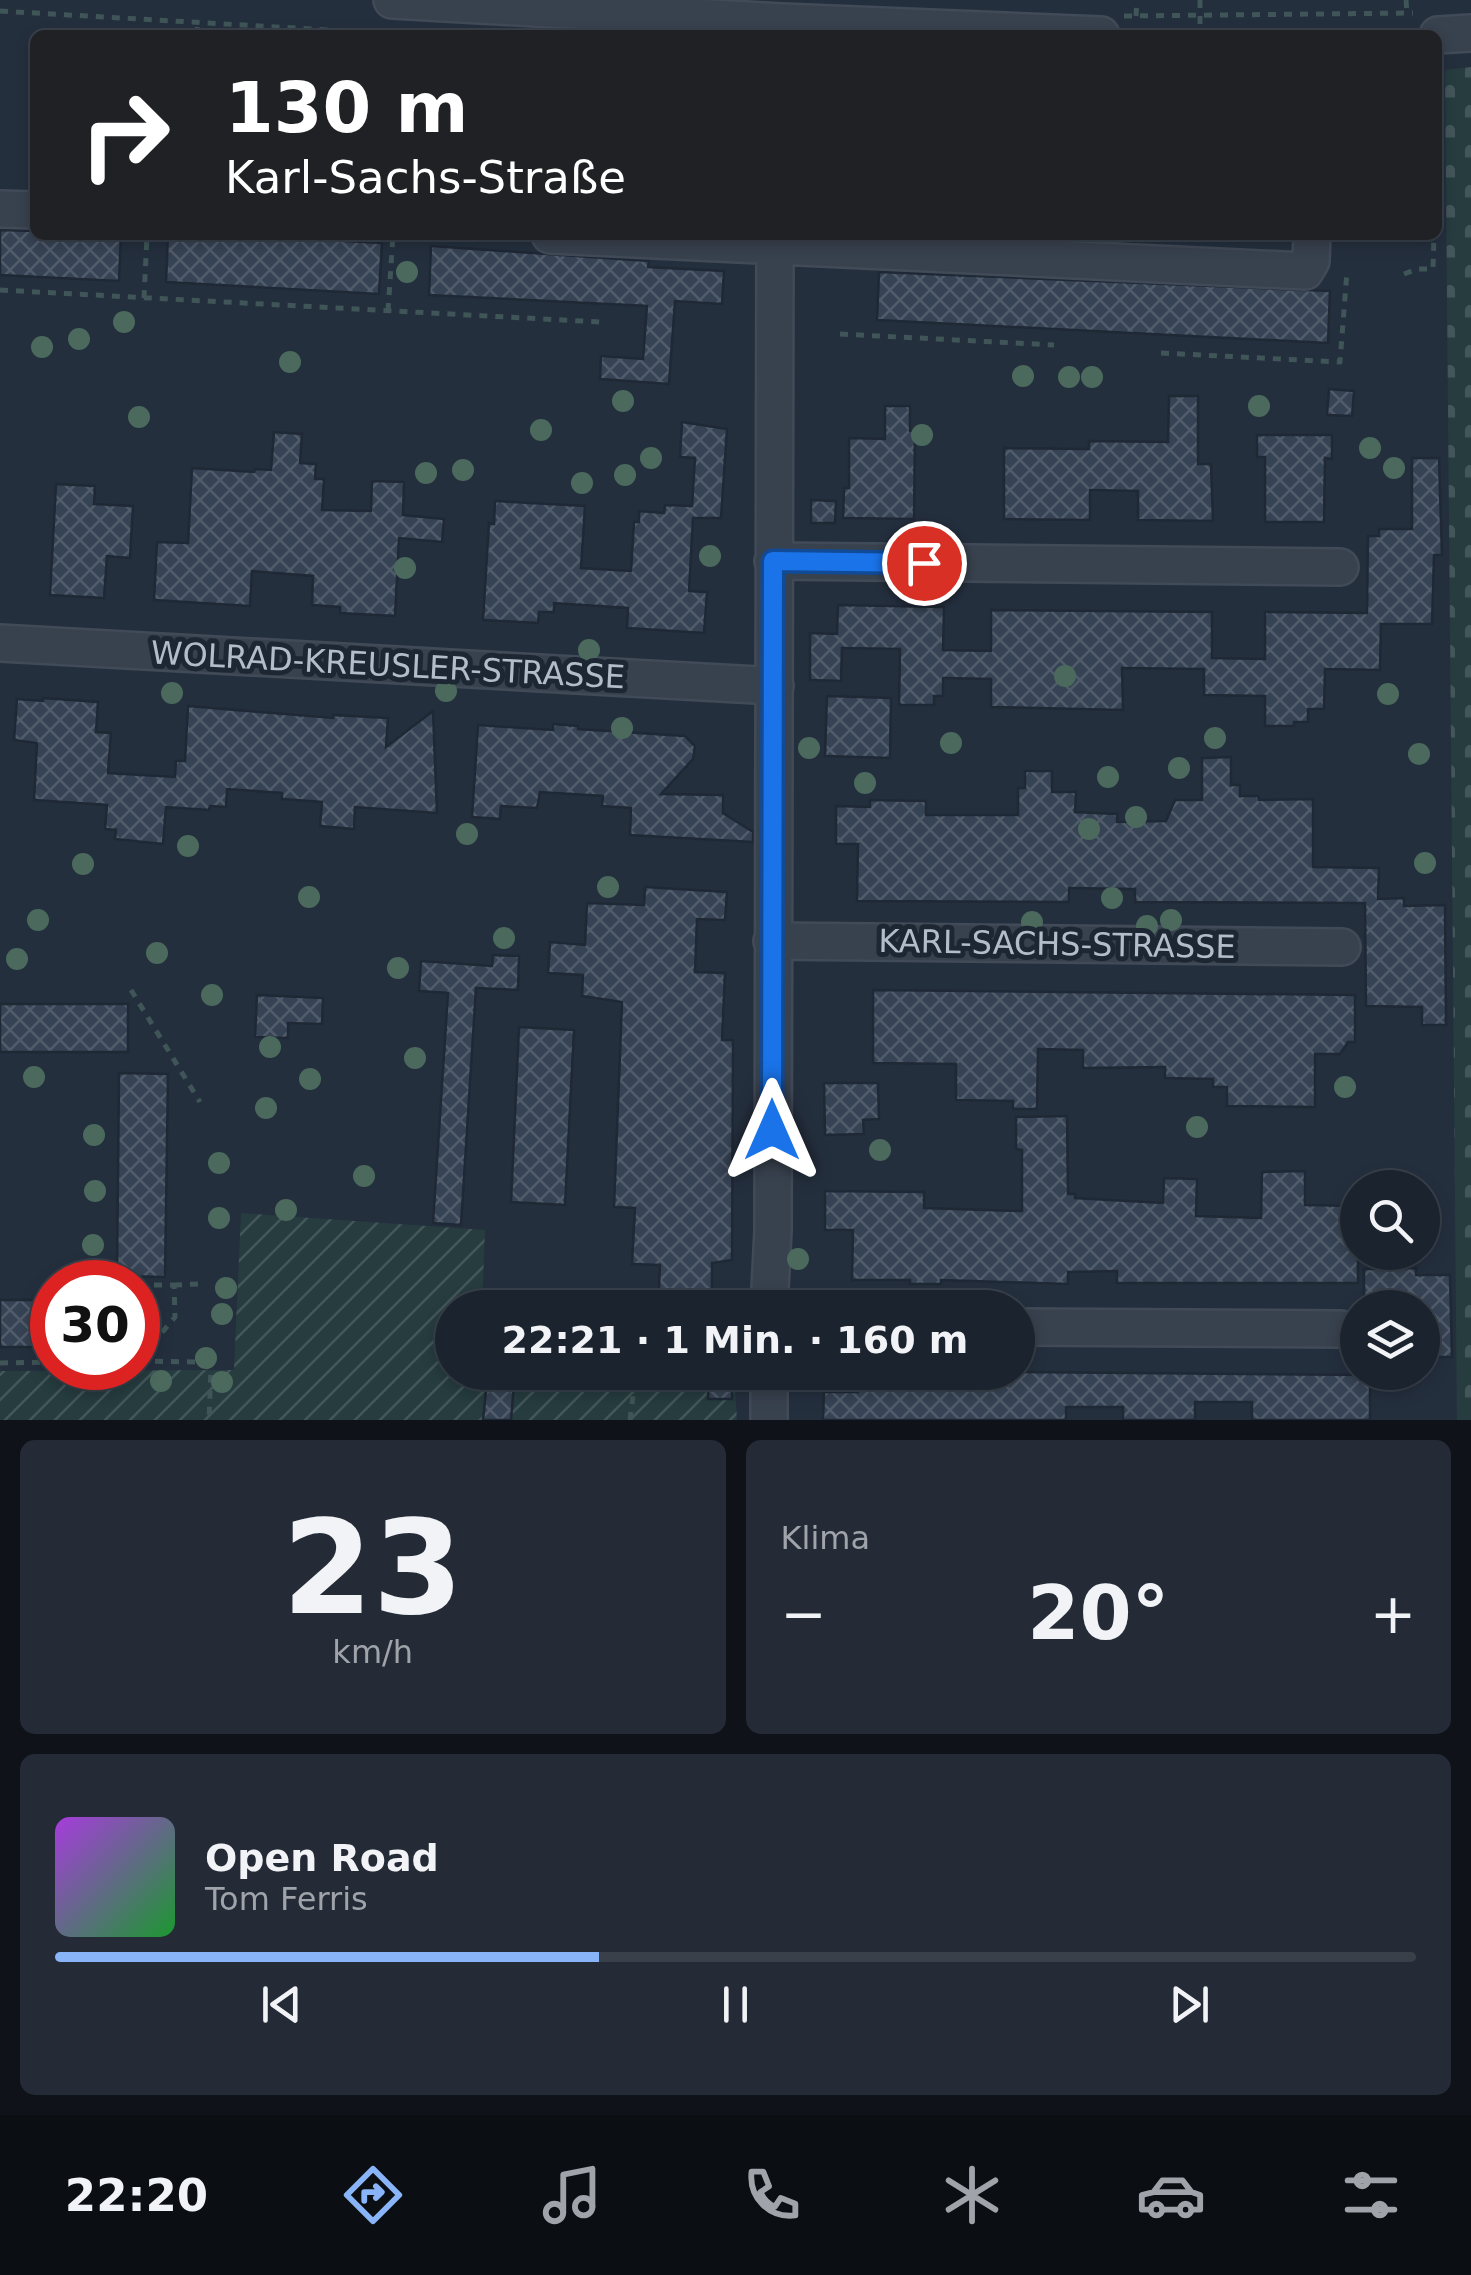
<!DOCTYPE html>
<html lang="de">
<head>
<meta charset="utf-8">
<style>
  body { margin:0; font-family:"DejaVu Sans",sans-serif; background:#242b36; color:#f1f3f6; height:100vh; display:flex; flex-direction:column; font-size:38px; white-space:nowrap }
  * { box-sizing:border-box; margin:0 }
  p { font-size:32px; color:#a0a4aa }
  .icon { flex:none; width:55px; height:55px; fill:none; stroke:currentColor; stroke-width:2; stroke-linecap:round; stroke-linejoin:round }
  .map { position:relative; height:1420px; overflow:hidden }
  .sheet { display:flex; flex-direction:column; gap:20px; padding:20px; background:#0f1319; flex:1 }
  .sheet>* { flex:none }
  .top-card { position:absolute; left:30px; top:30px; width:1412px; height:210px; border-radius:15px; box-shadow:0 5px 15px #0003,0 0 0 2px #39404a; background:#202124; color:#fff; overflow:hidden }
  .tools { position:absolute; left:1340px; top:1170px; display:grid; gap:20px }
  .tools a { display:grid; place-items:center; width:100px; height:100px; border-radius:50%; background:#1b232e; box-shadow:0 5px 15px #0003,0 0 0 2px #39404a; font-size:50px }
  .speed { position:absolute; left:30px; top:1260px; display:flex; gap:20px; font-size:50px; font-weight:700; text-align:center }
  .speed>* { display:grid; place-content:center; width:130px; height:130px; border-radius:50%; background:#1b232e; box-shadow:0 5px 15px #0003,0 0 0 2px #39404a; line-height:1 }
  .speed .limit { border:15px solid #d22; background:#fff; color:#111 }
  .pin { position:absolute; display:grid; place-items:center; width:85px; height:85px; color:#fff; margin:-42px; border:5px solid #fff; border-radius:50%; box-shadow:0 2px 10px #0007 }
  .me { position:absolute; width:110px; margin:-55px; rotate:0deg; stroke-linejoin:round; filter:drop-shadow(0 0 8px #0008) }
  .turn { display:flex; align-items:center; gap:35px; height:210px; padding:0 30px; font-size:45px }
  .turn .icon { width:130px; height:130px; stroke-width:2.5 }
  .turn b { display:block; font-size:70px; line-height:85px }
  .big { font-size:75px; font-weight:600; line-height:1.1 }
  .sheet .widget { flex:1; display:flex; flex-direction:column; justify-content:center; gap:15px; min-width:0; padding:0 35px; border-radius:15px; background:#242b36 }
  .sheet .dial { align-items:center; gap:0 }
  .dial b { font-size:130px; line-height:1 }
  .song { display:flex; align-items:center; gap:30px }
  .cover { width:120px; height:120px; border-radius:15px; background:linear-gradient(135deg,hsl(280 70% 55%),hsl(130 70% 35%)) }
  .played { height:10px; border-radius:5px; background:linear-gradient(90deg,#8ab4f8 40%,#39404a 40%) }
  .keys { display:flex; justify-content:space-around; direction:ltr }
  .heat { display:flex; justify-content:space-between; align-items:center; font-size:55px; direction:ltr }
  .sheet .tiles { flex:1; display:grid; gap:20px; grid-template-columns:1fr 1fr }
  .widget:last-child { grid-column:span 2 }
  .trip { position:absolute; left:435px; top:1290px; width:600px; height:100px; border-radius:50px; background:#1b232e; box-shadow:0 5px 15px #0003,0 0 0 2px #39404a; font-weight:600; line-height:100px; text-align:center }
  .dock { display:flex; height:160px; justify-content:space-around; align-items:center; background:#0b0e12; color:#a0a4aa }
  .dock .icon { width:70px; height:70px }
  .dock .selected { color:#8ab4f8 }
  .dock b { font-size:45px; color:#f1f3f6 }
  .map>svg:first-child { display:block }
  .cemetery { fill:url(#cemetery-stones) }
  .garden { fill:url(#garden-furrows) }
  .building { fill:url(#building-cross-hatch); stroke:#1f2835; stroke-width:2.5 }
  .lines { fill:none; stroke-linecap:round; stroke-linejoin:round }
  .street-casing { stroke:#414a57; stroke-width:40 }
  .path { stroke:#3f5557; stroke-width:5; stroke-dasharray:8 8; stroke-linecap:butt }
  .street { stroke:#38414e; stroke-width:35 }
  .tree { fill:#4b6a5d }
  .route-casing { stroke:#114b97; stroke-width:25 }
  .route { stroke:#1a73e8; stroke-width:18 }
  .labels { text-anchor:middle; stroke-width:10; stroke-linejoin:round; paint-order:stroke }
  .street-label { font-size:32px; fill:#b4bcc9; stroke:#1d2633 }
</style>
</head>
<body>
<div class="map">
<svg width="1471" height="1420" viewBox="0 0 1471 1420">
  <defs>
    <pattern id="cemetery-stones" width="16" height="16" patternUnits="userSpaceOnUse" patternTransform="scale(2.5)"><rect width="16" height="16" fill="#263c3f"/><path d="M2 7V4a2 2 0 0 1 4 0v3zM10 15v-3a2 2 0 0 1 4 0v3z" fill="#435659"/></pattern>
    <pattern id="garden-furrows" width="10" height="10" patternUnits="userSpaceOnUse" patternTransform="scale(2.5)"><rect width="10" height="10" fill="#263c3f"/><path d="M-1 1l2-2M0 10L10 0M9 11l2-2" fill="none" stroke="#435659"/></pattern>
    <pattern id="building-cross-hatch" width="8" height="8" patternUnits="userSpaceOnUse" patternTransform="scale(2.5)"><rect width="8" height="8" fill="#364354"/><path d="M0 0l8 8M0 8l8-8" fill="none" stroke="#515c6b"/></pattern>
  </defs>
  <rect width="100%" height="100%" fill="#242f3e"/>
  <path class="cemetery" d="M1471,67V1420H1457L1445,70Z"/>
  <path class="garden" d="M241,1213L485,1230L482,1307L452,1308V1372L734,1373L737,1420H0V1371L234,1370Z"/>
  <path class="building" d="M0,230L35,231V235H121L119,281L0,275Z
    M168,235H236L382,243L379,294L166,282Z
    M1082,235H1135V242L1082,239Z
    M431,246L649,261L648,267L724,271L722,304L675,301L669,384L600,379L601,356L643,359L647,306L429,295Z
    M879,272L1330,291L1328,343L877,320Z
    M1329,389L1354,391L1352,416L1327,415Z
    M1169,396H1198V464H1211L1213,521L1138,520V491L1090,490V520L1004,519V448L1089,449V441L1168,442Z
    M885,406H910V431H915L914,519L843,518L844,488H849V438L885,439Z
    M682,422L727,429L721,518H693L689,591L707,592L704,633L627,628L628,608L554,603V612H539L538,623L483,620L489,523L494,524L495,501L585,506L581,568L631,571L634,522H639V511L664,513L665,505L692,506L695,458L680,457Z
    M274,432L302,434L300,463L316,464L315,479H324L322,510L371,511L372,481L404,482L403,515L444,519L442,542L399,538L395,616L340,613V607L312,605L313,576L252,571L250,606L154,600L157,542L188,543L192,468L254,472L255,469L271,470Z
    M1257,435H1332V459L1325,458L1324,522H1265V457H1257Z
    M1412,458H1439L1442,555H1434L1432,624H1381L1380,670L1325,669L1324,709H1308V722H1294V726H1265V696L1204,695V669L1122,668L1123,710L991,707V679L943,678V696H934V705H899L900,649L842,648L841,681L810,680V633L837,634L838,605L944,607L943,650L991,651V610L1212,612V658L1265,659V612L1367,613L1368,536H1379V529H1412Z
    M56,484L95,486L94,504L133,506L130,558L107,556L104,598L50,595Z
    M811,500L836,501L835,523H811Z
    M827,696L891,698L890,758L825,756Z
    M43,698L98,702L96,732L111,733L108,773L175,777L176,761H185L188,706L333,718V715L388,718L386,747L433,711L437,813L355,807L354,829L320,826L322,802L282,799V793L227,789L226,807L210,806L209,810L166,807L163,844L115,839L116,830L105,829L107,805L34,800L37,743L14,740L17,699L43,701Z
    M553,724L578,726V729L685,736L695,746L693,759L661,794L723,795V813L753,832V842L630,835L631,808L602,806L603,796L540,792L537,808L501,806L500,819L472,817L478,725L553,730Z
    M1231,757V785H1240V796H1258L1259,800L1313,799V867L1379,868L1378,899L1404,898V906L1445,905L1446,1025H1422V1007L1366,1006L1365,903L1135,902V889L1069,888V902L857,901L858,844H836V806L870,807V800L926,801V815H1018V788H1025V771H1052V792H1076L1075,812L1117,814V822L1166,821L1175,800H1202V758Z
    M645,887L727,892L725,920L697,919L695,972L725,973L722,1040H733L732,1260L712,1263V1308H658L660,1265L632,1264L635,1208L614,1207L622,1002L582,996L583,975L548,973L550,942L585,945L587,903L644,905Z
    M493,955L519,956L518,990L476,988L461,1225L433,1223L448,993L419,991L421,961L492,966Z
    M873,990L1355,995V1042H1348L1340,1054H1315V1107L1227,1106V1087H1213V1079L1165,1078V1067L1083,1068V1050L1038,1049L1037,1109H1013V1101L956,1100V1064L873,1063Z
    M257,995L323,998L322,1024L288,1023V1038L255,1037Z
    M0,1004H128V1052H0Z
    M519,1027L574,1030L565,1205L511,1202Z
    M119,1073L168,1074L165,1277L117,1276Z
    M824,1083H878L879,1119L863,1120L864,1134L825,1135Z
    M1067,1116L1068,1194H1075V1198L1163,1203L1164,1178L1197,1179L1196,1216L1261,1218L1262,1172L1305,1171V1205L1358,1206V1283H1117V1271L1068,1272V1284L941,1280V1284H910V1280H852L853,1230H825V1191L924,1192V1208L1022,1211V1150L1016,1149V1117Z
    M1416,1268V1275H1450L1452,1357H1422V1308H1364V1269Z
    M0,1300H52V1347H0Z
    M488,1372H515L511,1420H483Z
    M858,1372H949L948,1382H1005V1372H1018L1370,1375V1420H1252V1402H1195V1420H1123V1407H1066V1420H823L824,1392H858Z
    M709,1373L733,1374L732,1399H708Z"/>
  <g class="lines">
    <defs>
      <path id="street" d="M392,0L782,22L1101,35
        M1438,35L1471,33
        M0,209L35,210
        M550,235L1305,271L1311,261L1312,235
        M773,561L1340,567
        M0,643L775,686
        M772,941L1342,947
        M769,1308L773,1231L775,235
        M1018,1327L1341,1329
        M769,1372V1420"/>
    </defs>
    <use href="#street" class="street-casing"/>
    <path class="path" d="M1200,0V35
      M1406,0L1407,13
      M0,11L381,33
      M1124,16L1413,13
      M1136,16L1137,0
      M197,35L198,21
      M1404,274L1417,269H1433L1434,235
      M0,290L600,322
      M144,298L147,235
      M388,311L393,235
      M840,334L1054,345
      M1161,353L1340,362L1347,271
      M131,990L200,1102
      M138,1285H174L175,1317L138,1361
      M174,1285L199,1284
      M139,1361L201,1362L211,1369L209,1420
      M0,1363L52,1362
      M630,1420L636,1372"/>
    <use href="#street" class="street"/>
  </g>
  <g class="tree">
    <circle cx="407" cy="272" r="11"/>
    <circle cx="124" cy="322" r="11"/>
    <circle cx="79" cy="339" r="11"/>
    <circle cx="42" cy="347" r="11"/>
    <circle cx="290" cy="362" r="11"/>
    <circle cx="1023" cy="376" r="11"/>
    <circle cx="1069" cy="377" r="11"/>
    <circle cx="1092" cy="377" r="11"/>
    <circle cx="623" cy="401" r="11"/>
    <circle cx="1259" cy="406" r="11"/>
    <circle cx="139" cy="417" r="11"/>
    <circle cx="541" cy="430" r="11"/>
    <circle cx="922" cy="435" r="11"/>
    <circle cx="1370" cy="448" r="11"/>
    <circle cx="651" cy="458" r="11"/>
    <circle cx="1394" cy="468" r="11"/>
    <circle cx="463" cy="470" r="11"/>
    <circle cx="426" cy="473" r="11"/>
    <circle cx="625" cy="475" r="11"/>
    <circle cx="582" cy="483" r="11"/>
    <circle cx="710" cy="556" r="11"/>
    <circle cx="405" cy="568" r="11"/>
    <circle cx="589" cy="650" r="11"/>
    <circle cx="1065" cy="676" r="11"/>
    <circle cx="446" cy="691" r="11"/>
    <circle cx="172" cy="693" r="11"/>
    <circle cx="1388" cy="694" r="11"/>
    <circle cx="622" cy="728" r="11"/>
    <circle cx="1215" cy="738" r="11"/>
    <circle cx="951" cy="743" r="11"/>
    <circle cx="809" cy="748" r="11"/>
    <circle cx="1419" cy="754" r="11"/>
    <circle cx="1179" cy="768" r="11"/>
    <circle cx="1108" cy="777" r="11"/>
    <circle cx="865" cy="783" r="11"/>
    <circle cx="1136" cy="817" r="11"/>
    <circle cx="1089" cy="829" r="11"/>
    <circle cx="467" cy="834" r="11"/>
    <circle cx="188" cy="846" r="11"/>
    <circle cx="1425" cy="863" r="11"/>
    <circle cx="83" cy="864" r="11"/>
    <circle cx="608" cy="887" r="11"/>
    <circle cx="309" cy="897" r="11"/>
    <circle cx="1112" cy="898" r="11"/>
    <circle cx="38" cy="920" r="11"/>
    <circle cx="1171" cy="920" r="11"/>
    <circle cx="1032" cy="922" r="11"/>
    <circle cx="1147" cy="926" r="11"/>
    <circle cx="504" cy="938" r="11"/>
    <circle cx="157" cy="953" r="11"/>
    <circle cx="17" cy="959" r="11"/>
    <circle cx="398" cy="968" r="11"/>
    <circle cx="212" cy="995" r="11"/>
    <circle cx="270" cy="1047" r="11"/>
    <circle cx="415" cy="1058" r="11"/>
    <circle cx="34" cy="1077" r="11"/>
    <circle cx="310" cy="1079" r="11"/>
    <circle cx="1345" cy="1087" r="11"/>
    <circle cx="266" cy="1108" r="11"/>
    <circle cx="1197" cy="1127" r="11"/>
    <circle cx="94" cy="1135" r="11"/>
    <circle cx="880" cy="1150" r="11"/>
    <circle cx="219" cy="1163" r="11"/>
    <circle cx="364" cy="1176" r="11"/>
    <circle cx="95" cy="1191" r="11"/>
    <circle cx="286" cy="1210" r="11"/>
    <circle cx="219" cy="1218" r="11"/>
    <circle cx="93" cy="1245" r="11"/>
    <circle cx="798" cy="1259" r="11"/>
    <circle cx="226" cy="1288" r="11"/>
    <circle cx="222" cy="1314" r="11"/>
    <circle cx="206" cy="1358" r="11"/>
    <circle cx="161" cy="1381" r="11"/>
    <circle cx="222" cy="1382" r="11"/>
  </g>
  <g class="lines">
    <defs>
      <path id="route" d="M772,1130L773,561L924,563"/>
    </defs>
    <use href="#route" class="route-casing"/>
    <use href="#route" class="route"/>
  </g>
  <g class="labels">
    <g class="street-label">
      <text transform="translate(388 665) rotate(3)" y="11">WOLRAD-KREUSLER-STRASSE</text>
      <text transform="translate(1057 944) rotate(1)" y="11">KARL-SACHS-STRASSE</text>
    </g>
  </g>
</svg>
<div class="tools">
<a><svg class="icon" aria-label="search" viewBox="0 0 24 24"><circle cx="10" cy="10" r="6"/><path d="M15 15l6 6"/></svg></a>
<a><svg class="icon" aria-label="layers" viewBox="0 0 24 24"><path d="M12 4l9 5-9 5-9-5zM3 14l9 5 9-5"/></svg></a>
</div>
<div class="speed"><div class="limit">30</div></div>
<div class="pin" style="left:924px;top:563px;background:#d93025"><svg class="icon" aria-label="arrive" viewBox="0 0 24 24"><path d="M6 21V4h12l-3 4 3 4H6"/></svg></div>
<svg class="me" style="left:772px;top:1130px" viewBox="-20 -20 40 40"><path d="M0-17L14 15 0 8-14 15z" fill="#1a73e8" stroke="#fff" stroke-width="4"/></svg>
<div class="trip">22:21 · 1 Min. · 160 m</div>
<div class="top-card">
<div class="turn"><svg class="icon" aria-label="right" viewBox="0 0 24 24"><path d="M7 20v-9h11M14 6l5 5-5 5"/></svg><div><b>130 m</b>Karl-Sachs-Straße</div></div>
</div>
</div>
<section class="sheet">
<div class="tiles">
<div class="widget dial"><b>23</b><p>km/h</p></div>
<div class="widget"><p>Klima</p>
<div class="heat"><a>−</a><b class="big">20°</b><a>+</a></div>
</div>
<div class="widget">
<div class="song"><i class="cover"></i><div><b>Open Road</b><p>Tom Ferris</p></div></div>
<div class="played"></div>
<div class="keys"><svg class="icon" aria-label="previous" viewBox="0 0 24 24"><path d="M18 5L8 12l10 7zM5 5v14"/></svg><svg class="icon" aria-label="pause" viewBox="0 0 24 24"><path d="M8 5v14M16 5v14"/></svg><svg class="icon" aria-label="next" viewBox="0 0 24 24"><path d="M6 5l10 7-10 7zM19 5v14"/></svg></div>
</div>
</div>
</section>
<nav class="dock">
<b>22:20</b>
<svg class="icon selected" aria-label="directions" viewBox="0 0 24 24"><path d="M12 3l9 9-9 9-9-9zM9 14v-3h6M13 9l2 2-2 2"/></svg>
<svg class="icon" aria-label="music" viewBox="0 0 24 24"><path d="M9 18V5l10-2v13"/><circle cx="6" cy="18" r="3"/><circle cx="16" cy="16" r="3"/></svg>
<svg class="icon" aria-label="phone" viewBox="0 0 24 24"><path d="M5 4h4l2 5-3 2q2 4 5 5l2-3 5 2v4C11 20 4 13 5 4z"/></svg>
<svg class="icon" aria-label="climate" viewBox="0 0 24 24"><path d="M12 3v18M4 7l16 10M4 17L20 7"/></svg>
<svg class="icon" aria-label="car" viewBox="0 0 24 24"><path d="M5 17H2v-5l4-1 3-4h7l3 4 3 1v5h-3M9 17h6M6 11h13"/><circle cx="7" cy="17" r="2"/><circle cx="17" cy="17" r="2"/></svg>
<svg class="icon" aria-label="filters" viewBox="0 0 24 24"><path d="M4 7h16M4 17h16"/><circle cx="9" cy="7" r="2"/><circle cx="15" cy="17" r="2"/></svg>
</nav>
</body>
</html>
